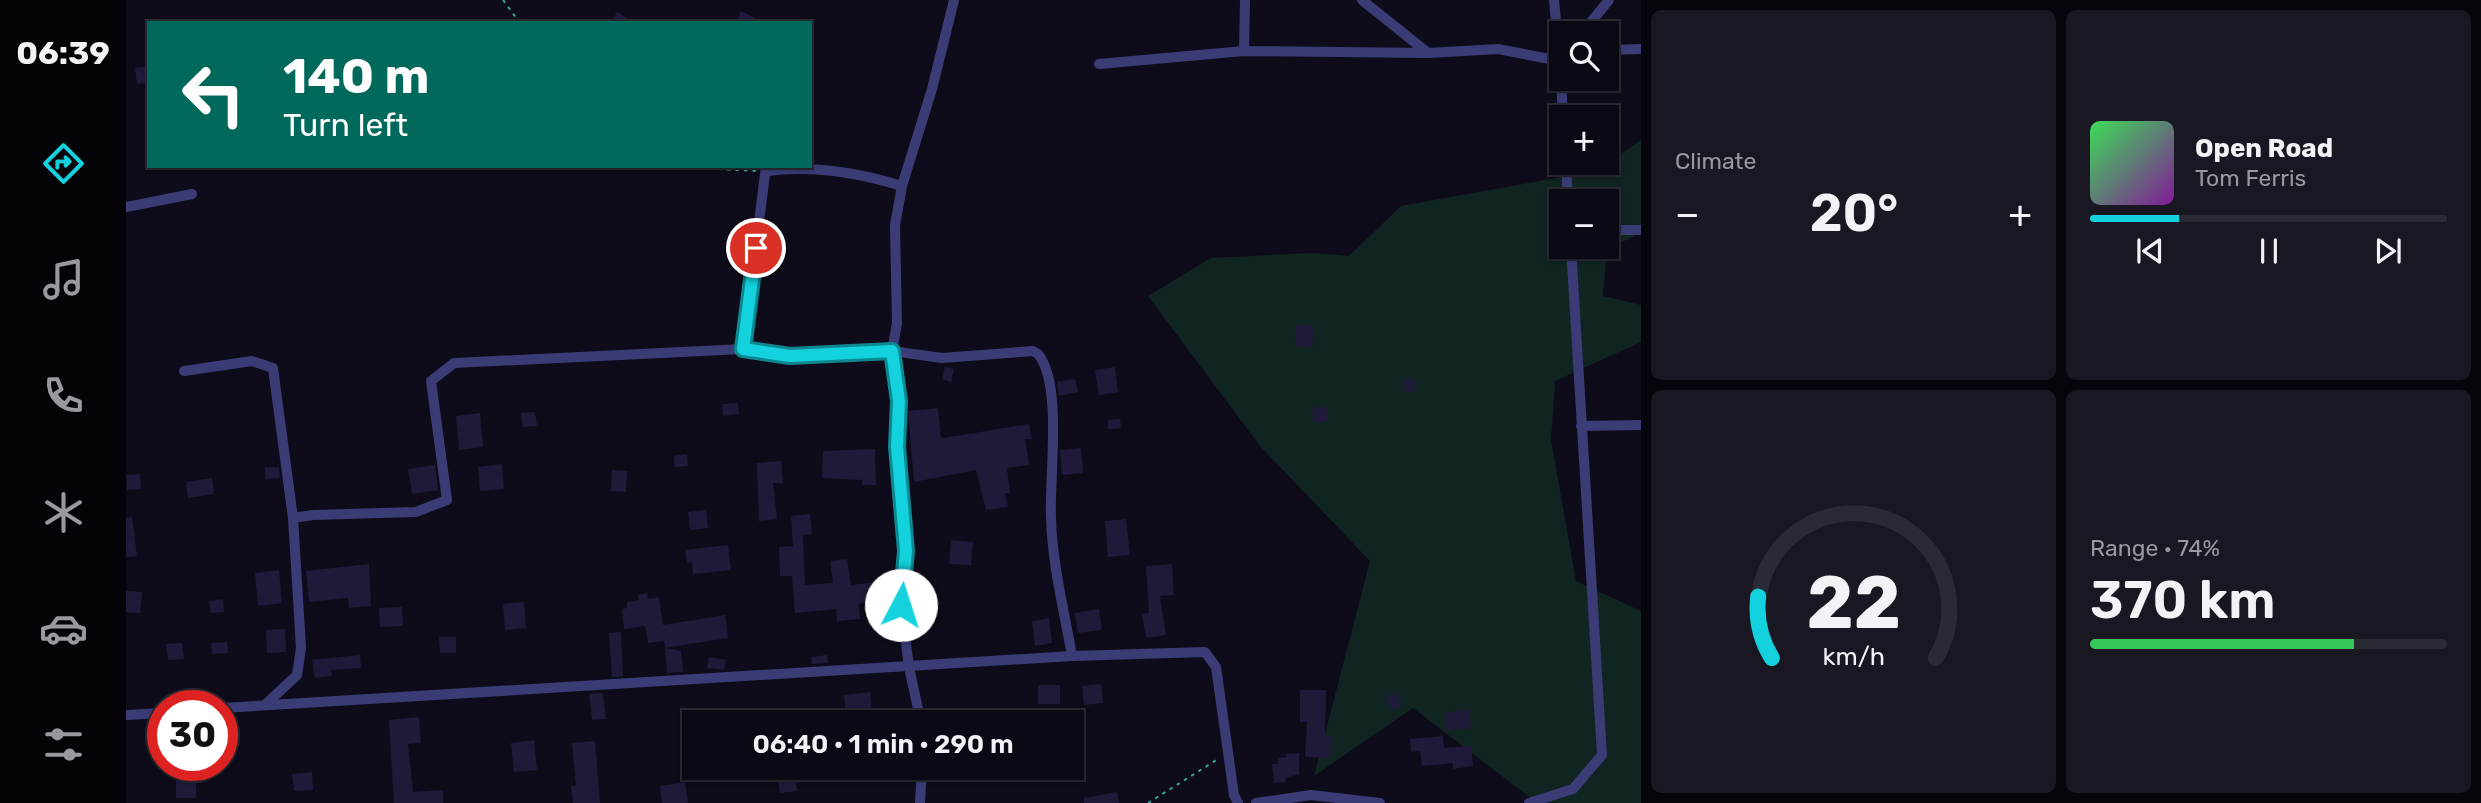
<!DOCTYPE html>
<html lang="en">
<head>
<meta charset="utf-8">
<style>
  body { margin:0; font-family:Rubik,sans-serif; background:#181722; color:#f1f3f6; height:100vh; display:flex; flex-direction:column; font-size:26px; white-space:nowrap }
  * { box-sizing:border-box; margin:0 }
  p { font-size:23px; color:#999aa0 }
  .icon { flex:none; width:38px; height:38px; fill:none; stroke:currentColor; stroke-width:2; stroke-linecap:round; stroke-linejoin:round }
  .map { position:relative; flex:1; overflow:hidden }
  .side { display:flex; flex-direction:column; gap:10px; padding:10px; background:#06050b; width:840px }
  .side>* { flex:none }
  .guide { position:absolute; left:21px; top:21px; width:665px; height:147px; border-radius:0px; box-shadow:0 2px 5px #0004,0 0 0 2px #2a2a34; background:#00695c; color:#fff; overflow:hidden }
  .fabs { position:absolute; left:1423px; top:21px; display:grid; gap:14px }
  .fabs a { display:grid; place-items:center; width:70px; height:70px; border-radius:0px; background:#0a0914; box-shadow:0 2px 5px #0004,0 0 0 2px #2a2a34; font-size:35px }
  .speed { position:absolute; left:21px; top:690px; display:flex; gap:14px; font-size:35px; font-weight:700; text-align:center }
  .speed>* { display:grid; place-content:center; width:91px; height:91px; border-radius:50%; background:#0a0914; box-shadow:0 2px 5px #0004,0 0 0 2px #2a2a34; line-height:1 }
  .speed .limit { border:10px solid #d22; background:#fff; color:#111 }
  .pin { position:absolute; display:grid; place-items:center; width:60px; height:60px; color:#fff; margin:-30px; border:4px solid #fff; border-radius:50%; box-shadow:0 2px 7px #0007 }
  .me { position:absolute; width:77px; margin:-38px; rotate:5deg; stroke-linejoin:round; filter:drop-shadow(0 0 5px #0008) }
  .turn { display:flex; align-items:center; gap:24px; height:147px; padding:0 21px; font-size:32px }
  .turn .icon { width:91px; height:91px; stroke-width:2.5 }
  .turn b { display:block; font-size:49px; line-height:60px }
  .big { font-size:52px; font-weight:600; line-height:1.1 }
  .side .widget { flex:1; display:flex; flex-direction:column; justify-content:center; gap:10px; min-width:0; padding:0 24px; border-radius:10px; background:#181722 }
  .side .dial { align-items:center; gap:0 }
  .dial svg { height:182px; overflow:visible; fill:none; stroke:#2a2a34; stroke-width:7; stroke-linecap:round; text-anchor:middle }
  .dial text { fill:#f1f3f6; stroke:none }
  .song { display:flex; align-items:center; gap:21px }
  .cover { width:84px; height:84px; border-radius:10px; background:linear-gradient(135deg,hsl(130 70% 55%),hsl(290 70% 35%)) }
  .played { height:7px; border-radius:4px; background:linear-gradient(90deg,#13d2dd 25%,#2a2a34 25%) }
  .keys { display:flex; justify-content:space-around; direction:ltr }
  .heat { display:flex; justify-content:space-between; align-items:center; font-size:38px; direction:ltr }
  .charge { height:10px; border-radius:5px; background:linear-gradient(90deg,#34c759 74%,#2a2a34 0) }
  .side .tiles { flex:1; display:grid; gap:10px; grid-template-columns:repeat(2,1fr) }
  .trip { position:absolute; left:556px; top:710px; width:402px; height:70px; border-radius:0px; background:#0a0914; box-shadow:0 2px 5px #0004,0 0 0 2px #2a2a34; font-weight:600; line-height:70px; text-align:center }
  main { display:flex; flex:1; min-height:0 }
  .menu { display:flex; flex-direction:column; width:126px; justify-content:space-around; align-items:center; background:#040408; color:#999aa0 }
  .menu .icon { width:49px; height:49px }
  .menu .on { color:#13d2dd }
  .menu b { font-size:32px; color:#f1f3f6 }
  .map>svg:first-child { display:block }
  .green { fill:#102422; fill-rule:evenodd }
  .building { fill:#1f1a39 }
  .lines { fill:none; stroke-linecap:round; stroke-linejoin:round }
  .path { stroke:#36a297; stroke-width:2; stroke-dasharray:3.5 5; stroke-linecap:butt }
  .minor { stroke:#3b3c75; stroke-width:10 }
  .route-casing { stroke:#0c8890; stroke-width:18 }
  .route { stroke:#13d2dd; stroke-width:12 }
</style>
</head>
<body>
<main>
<nav class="menu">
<b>06:39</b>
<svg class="icon on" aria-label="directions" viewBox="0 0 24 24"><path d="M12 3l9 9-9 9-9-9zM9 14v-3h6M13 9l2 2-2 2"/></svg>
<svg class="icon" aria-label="music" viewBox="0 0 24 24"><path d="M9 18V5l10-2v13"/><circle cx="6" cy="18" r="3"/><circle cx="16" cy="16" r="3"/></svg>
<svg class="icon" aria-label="phone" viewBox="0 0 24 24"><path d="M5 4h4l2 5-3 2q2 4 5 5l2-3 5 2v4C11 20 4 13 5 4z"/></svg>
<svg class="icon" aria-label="climate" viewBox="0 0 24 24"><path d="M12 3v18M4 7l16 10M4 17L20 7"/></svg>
<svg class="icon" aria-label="car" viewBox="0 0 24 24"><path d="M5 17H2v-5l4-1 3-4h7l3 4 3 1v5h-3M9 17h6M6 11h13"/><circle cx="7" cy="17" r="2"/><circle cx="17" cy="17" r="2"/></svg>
<svg class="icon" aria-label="filters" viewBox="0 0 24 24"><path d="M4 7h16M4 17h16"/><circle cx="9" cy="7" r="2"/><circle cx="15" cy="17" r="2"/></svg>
</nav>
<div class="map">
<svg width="1515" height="803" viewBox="0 0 1515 803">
  <rect width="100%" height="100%" fill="#0e0c1a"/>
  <path class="green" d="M1515,140V233L1481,249L1477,296L1515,305V342L1429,381L1425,440L1450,581L1515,611V803H1411L1287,708L1188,776L1244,561L1134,446L1022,296L1085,258L1185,253L1223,256L1275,206L1469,171ZM1435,201H1480V247H1435Z"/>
  <path class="building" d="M615,11L640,23H610Z
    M491,12L510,23H485Z
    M23,66V83L11,84L9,68Z
    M1171,324L1188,326L1186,348L1169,346Z
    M819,367L828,369L825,382L816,379Z
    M989,367L992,392L973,395L969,370Z
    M949,379L952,392L933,396L931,382Z
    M1278,379H1288L1289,391L1279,392Z
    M612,403L613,414L597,416L596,404Z
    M1201,407L1202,421L1188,422L1186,408Z
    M812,408L815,437L818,438L903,424L906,439H899L903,465L881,468L884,493H879L882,507L860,510L850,470L788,482L782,411Z
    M409,412L411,426L397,427L395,413Z
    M354,413L357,447L333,450L330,416Z
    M994,419L995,428L982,429V420Z
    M955,448L957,473L936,475L934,450Z
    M749,449L750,485H736V480L696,478L697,451Z
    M561,454L562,466L549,467L548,456Z
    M655,461L657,483H647L651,519L633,521L631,463Z
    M376,464L378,489L354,491L352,467Z
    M309,465L312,490L286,494L282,469Z
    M139,467H153L154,478L139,479Z
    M486,470L501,471L500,492L485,491Z
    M14,474L15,489L1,490L0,475Z
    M86,478L88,494L62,498L60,482Z
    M580,510L582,528L564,530L562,512Z
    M684,514L686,534L677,535L679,585L707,583L704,561L721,559L725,585L759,581L761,599L733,604L734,619L711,621L710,609L669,613L666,576H654L653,547L667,546L665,516Z
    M6,517L11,556L0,557V518Z
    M1000,519L1004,555L982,557L979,521Z
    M825,540L847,542L845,565L823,564Z
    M602,545L605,570L567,574L566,562L561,563L559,550Z
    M243,564L245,606L223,608L222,598L183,602L180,571Z
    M1046,564L1048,595L1034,596L1040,635L1020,638L1016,614L1023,613L1020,566Z
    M153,570L156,603L132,606L129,573Z
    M0,591L16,592L14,613L0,612Z
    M521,593L522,599L533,597L537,625L599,615L602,638L539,648L538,641L522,643L519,626L498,629L496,609L501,608V602L513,600L512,595Z
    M97,599L98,612L85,613L83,601Z
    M398,602L400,628L379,630L377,604Z
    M276,607L277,626L254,627L253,608Z
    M973,609L976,630L952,633L949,613Z
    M923,618L926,643L909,646L906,621Z
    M159,629L160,652L141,653L140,630Z
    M495,632L497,676L486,677L483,633Z
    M313,637H330V653H314Z
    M101,642L102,653L86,654L85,643Z
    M56,643L58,659L42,660L40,644Z
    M539,648L555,651L557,672L541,673Z
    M234,655L235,668L205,670L206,676L189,678L186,660Z
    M701,655L702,663L686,664L685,657Z
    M583,657L600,660L598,670L581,668Z
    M975,684L977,703L958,705L956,686Z
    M912,685H934V704H912Z
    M1174,690H1200L1199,736H1205L1204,758L1179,757L1181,722H1174Z
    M744,692L746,715L720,718L718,695Z
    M1271,692L1275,707L1265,710L1260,696Z
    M477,693L480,719L466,720L463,694Z
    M1343,710L1345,728L1321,730L1319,713Z
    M293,717L295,743L282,744L287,792L317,790V803H268L263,720Z
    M1317,736L1318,748L1345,746L1347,766L1327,769V763L1296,766L1294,751L1285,752L1284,739Z
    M408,740L411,770L388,772L385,743Z
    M469,741L474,803H447L445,786H450L446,743Z
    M1173,753V774L1159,778L1160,782L1148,783L1146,764H1152V758L1160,757V754Z
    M668,771L671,791L654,793L651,774Z
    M186,772L187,790L168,791L166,774Z
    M50,779H70V798H50Z
    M559,782L562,803H536L534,786Z
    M991,792L993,803H958V798Z"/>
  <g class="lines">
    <path class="path" d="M377,0L394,23
      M533,166L630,171
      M1022,803L1092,759"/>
    <path class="minor" d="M1236,0L1302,53
      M1428,0L1435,75
      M1456,33L1483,0
      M1480,50L1515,49
      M1118,51L1119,0
      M973,64L1118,51L1302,53L1372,49L1434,61
      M1435,79L1437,117
      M1440,163L1442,201
      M640,171C686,165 731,172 776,186
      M0,207L66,194
      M1480,230H1515
      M617,349L664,356L766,351L816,358L907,351L912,354C937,384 923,478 925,517C926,563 938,610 946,656
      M58,371L126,361L147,368L167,518
      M1455,426L1515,425
      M139,705L171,675L175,648L167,518L187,515L290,512L321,500L305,381L328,363L617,349L640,166
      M96,708L946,656L1079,652L1090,667L1108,795L1112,803
      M0,715L37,713
      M795,723L783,667L775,605L780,551L775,526L770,447L773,401L766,351L771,323L769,225L776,186L806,89L828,0
      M794,803L796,768
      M1130,803L1185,795L1254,803
      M1403,803L1447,789L1476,755L1445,247"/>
  </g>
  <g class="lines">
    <defs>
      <path id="route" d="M630,248L617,349L664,356L766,351L773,401L771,447L780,551L775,605"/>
    </defs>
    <use href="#route" class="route-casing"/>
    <use href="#route" class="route"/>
  </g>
</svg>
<div class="fabs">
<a><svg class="icon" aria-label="search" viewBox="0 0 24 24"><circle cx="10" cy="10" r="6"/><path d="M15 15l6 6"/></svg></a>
<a>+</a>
<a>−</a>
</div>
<div class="speed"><div class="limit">30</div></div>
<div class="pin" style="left:630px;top:248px;background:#d93025"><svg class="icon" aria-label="arrive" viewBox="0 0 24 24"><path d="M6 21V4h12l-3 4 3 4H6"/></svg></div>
<svg class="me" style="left:775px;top:605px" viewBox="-20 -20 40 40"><circle r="19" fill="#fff"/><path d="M0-13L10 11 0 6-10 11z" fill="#13d2dd"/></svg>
<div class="trip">06:40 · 1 min · 290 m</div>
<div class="guide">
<div class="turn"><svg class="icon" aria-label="left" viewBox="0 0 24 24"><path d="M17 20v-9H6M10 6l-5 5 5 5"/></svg><div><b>140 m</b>Turn left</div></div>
</div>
</div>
<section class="side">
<div class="tiles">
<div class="widget"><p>Climate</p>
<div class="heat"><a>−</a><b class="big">20°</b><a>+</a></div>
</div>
<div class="widget">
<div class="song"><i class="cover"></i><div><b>Open Road</b><p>Tom Ferris</p></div></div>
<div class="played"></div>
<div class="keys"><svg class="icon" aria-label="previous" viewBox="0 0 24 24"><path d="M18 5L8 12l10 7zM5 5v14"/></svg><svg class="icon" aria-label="pause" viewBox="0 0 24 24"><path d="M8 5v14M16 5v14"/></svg><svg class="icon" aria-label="next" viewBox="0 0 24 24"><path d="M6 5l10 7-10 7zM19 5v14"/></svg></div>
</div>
<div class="widget dial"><svg viewBox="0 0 100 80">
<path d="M14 69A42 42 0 1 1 86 69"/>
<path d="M14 69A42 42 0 0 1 8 42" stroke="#13d2dd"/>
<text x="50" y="56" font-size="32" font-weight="700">22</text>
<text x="50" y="72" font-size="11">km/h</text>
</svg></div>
<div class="widget"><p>Range · 74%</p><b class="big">370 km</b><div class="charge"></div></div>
</div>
</section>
</main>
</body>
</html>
